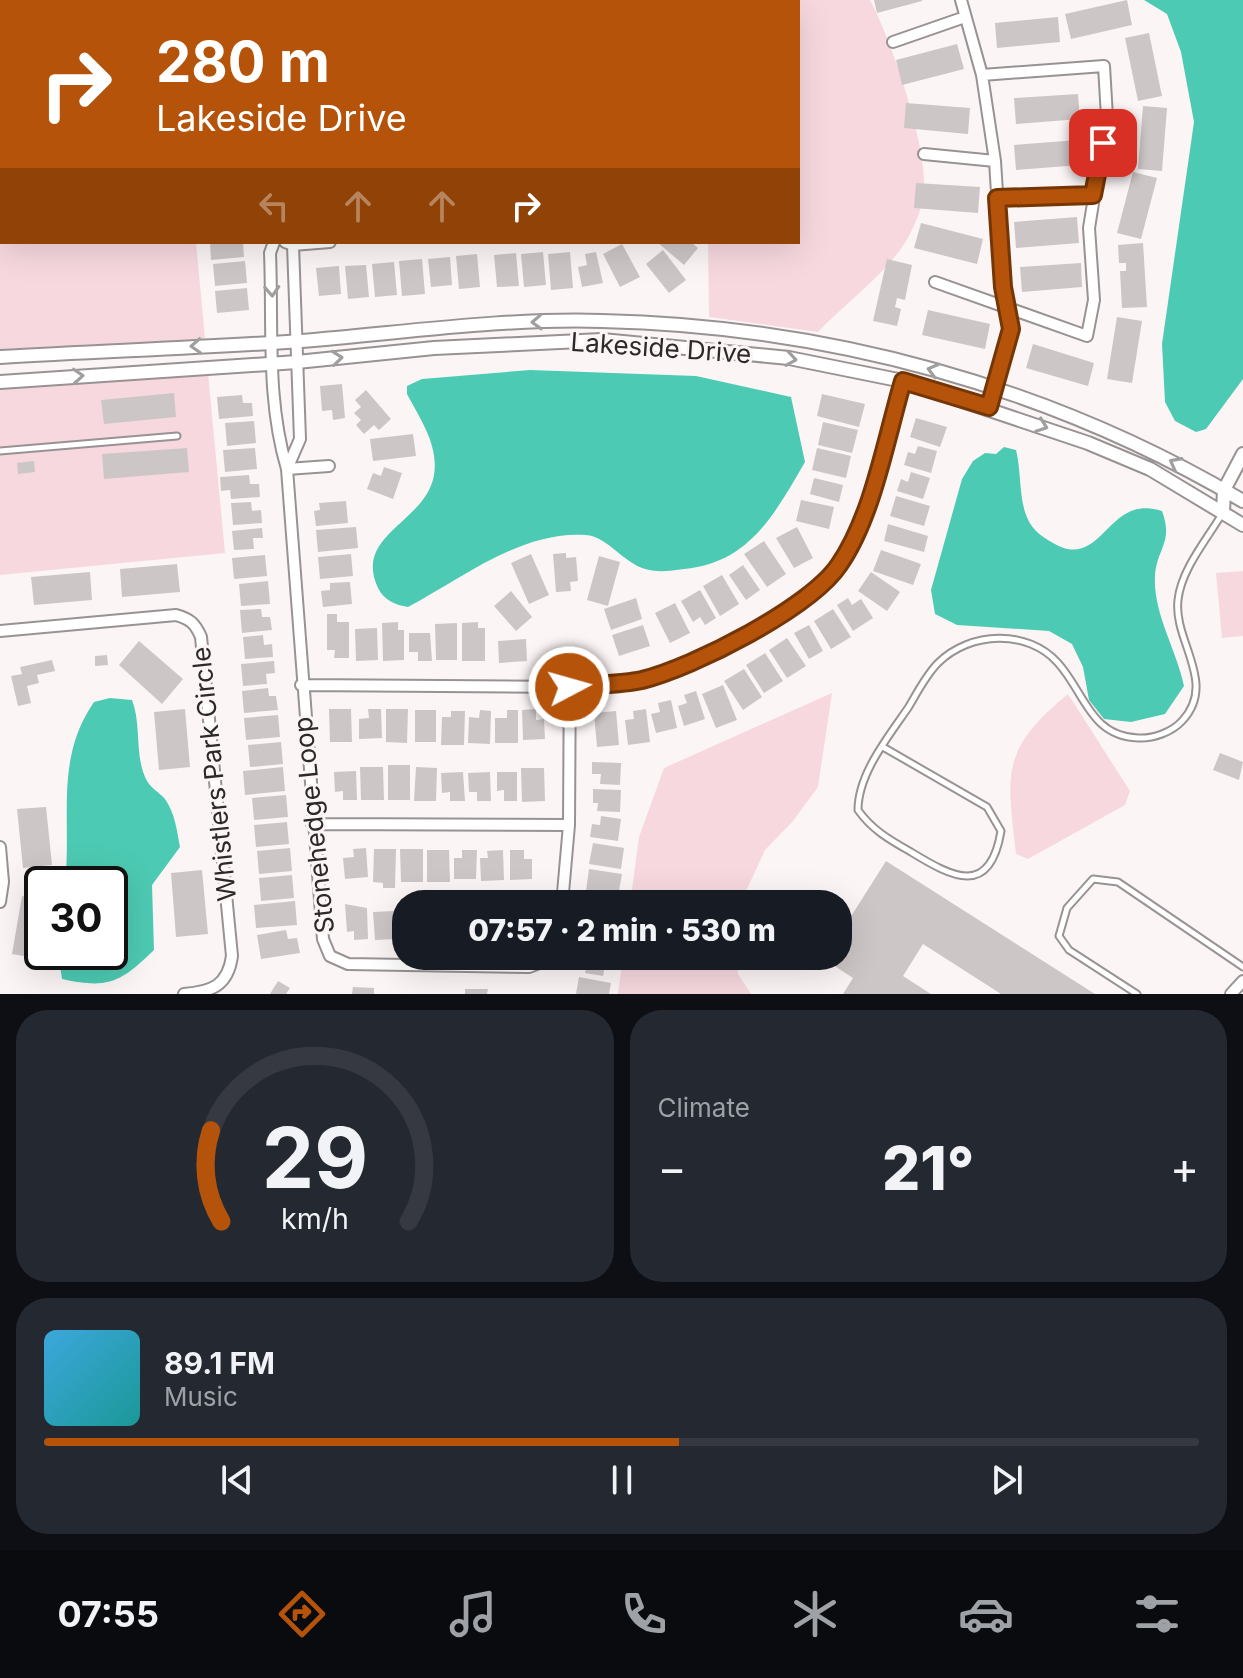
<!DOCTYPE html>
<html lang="en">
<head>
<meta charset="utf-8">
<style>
  body { margin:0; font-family:Inter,sans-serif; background:#242831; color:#f1f3f6; height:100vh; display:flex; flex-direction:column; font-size:30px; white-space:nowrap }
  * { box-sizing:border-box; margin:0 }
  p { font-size:26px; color:#9ea1a6 }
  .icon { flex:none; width:44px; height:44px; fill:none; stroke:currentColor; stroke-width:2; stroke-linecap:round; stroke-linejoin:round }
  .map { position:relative; height:994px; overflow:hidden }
  .details { display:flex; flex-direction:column; gap:16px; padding:16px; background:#0d0f14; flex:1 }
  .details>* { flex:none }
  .guide { position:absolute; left:0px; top:0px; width:800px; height:244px; box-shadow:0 8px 32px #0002; background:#b45309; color:#fff; overflow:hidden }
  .speed { position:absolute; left:24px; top:866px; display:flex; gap:16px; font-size:40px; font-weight:700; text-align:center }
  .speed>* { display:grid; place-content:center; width:104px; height:104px; border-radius:50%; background:#171b24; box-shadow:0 8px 32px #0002; line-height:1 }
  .speed .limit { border:4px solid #111; border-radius:12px; background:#fff; color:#111 }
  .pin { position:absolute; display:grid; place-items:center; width:68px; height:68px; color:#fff; margin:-34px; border-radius:16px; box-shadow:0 4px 12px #0006 }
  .me { position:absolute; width:88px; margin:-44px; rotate:84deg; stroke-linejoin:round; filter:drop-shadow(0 0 6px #0008) }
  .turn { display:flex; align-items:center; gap:28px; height:168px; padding:0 24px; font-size:36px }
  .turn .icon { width:104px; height:104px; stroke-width:2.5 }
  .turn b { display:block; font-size:56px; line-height:68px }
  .lanes { display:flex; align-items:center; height:76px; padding:0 24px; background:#0003; justify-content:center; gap:40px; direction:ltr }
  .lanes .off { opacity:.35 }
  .big { font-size:60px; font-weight:800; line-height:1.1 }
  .details .card { flex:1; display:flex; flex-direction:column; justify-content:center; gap:12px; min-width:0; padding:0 28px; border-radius:32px; background:#242831 }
  .details .dial { align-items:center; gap:0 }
  .dial svg { height:208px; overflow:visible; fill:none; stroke:#363941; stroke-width:7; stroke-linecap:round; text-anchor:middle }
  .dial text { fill:#f1f3f6; stroke:none }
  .song { display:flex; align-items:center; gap:24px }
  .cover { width:96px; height:96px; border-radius:12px; background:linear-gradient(135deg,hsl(200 70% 55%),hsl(180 70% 35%)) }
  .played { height:8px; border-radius:4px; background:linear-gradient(90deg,#b45309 55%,#363941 55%) }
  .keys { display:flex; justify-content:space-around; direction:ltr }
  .heat { display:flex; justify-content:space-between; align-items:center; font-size:44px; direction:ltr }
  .details .tiles { flex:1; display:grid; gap:16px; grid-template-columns:1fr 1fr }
  .card:last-child { grid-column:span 2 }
  .trip { position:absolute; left:392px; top:890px; width:460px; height:80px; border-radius:32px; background:#171b24; box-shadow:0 8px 32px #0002; font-weight:800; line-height:80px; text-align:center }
  .menu { display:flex; height:128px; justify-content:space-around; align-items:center; background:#090b0e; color:#9ea1a6 }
  .menu .icon { width:56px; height:56px }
  .menu .on { color:#b45309 }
  .menu b { font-size:36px; color:#f1f3f6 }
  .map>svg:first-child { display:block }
  .green { fill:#f7d8df }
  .water { fill:#4dcab3 }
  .building { fill:#cdc6c7 }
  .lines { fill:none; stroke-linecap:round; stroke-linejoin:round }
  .service-casing { stroke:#989293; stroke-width:9 }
  .minor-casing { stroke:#989293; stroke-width:14 }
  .tertiary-casing { stroke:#989293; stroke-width:16 }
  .service { stroke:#fff; stroke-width:5 }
  .minor { stroke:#fff; stroke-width:10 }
  .tertiary { stroke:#fff; stroke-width:12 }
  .oneway { stroke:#a09f9f }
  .route-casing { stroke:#753606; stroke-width:20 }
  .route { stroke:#b45309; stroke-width:14 }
  .labels { text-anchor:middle; stroke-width:6; stroke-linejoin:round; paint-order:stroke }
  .street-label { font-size:26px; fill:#2b2929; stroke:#fcf5f6 }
</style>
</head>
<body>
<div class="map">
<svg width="1243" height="994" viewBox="0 0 1243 994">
  <rect width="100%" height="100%" fill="#fcf5f6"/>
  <path class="green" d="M0,0H170L2,2V242H196L205,339L0,351Z
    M682,0H870C891,39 932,157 923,199C921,210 915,224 910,234C890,272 847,301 818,332L709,317L708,242H798V2Z
    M208,373L225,553L0,575V388Z
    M1243,571V636L1222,638L1216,573Z
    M832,693L818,787L793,821L765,850L740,904H630L639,837L664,768Z
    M1068,694L1130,791L1125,805L1028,859L1016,854C1007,773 1000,750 1068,694Z
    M623,956H737L738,974L751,994H618Z"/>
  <path class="water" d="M1144,0H1243V379L1206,429L1196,432L1175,421L1165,402L1162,344L1194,122L1181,52L1167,14Z
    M530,370L696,376L791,397L805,462C775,513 750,563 684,569C669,571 657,573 642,568C620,559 607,537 586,535C522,530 461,579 408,607C395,605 384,600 378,588C353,534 426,523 434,475C439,445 420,419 407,394V386L422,379Z
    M1004,447L1016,450C1021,470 1019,492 1025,512C1030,528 1039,535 1053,543C1091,566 1104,522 1131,511C1142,507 1151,508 1162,511C1174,543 1156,549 1155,577C1153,613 1177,651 1184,686L1165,714L1131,722L1104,719L1089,700L1083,667L1072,644L1049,631L957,625L935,614L931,590L962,479L973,461L985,453L996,454Z
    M110,698L132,700C142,726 134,757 147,781C151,788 160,793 165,799C175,813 177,831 180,847L152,885L154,950C120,983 108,989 62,979L58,952H110V884H65C72,819 54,760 94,702Z"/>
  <path class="building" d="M874,0H922V1L877,13Z
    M1127,0L1132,25L1071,39L1065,14Z
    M1058,17L1060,42L997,48L995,23Z
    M1149,33L1162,96L1138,101L1125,38Z
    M957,44L964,69L902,85L896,60Z
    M1078,94L1080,119L1016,124L1014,98Z
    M906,103L970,108L968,134L904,128Z
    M1143,106L1167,108L1162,171L1138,169Z
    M1078,140L1080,165L1016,170L1014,145Z
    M1133,172L1157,178L1141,239L1117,233Z
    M916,183L980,187L978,213L914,208Z
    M1077,217L1079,243L1016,248L1014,222Z
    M921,223L983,239L977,264L914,248Z
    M210,242H243L244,257L211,260Z
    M657,242H691L698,248L684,265Z
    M1143,243L1147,307L1122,308L1120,271H1126V263H1119L1118,245Z
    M622,244L640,277L620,287L603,254Z
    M663,250L686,280L669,293L646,264Z
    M543,252L546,285L524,287L521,254Z
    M570,252L573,288L551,290L548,254Z
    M596,252L603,283L582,287L578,267L587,265L585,254Z
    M516,253L519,286L497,287L494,255Z
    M477,254L480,287L459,289L456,256Z
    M450,257L452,285L431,287L428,259Z
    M422,259L425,294L402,296L399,261Z
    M887,259L912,265L905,300L897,298L895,307L901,309L897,326L873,321Z
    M245,261L247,283L215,286L213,264Z
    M394,262L397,295L375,297L372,264Z
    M1081,263L1082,287L1022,292L1020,267Z
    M366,265L369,297L348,299L345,266Z
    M339,266L341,294L319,296L316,268Z
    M247,288L249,310L217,313L215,291Z
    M928,310L990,324L985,349L922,335Z
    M1117,317L1142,321L1132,383L1107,379Z
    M1033,344L1094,363L1088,386L1026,368Z
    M342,384L345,418L333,420L332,410L322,411L320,386Z
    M366,390L391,419L379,430L374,425L364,434L356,425L361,420L354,413L361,407L355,400Z
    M174,393L176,417L104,424L101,400Z
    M822,394L865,404L859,427L817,416Z
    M242,395L243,403H252L253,416L219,419L217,397Z
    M916,418L947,427L940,447L910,437Z
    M254,421L256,443L227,446L225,423Z
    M823,422L858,430L852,453L818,445Z
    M413,434L416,456L373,461L370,439Z
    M918,446L937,451L931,473L904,465L908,452L915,454Z
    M187,448L189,472L104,479L102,454Z
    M255,448L257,469L225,472L223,450Z
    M817,448L851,456L846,478L812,470Z
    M34,461L35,472L18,474L17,463Z
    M384,467L402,473L393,499L367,489L373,473L381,476Z
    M911,472L930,478L923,499L897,491L901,479L908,482Z
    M249,475L250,484H259L260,497L231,499L230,490L221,491L220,477Z
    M814,478L843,485L839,502L810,494Z
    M896,496L930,506L924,526L890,516Z
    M801,500L834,507L829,529L796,521Z
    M346,501L348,523L316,526L314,511L320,510L319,503Z
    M251,502L252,511L261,510L262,523L233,525L231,503Z
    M888,524L928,536L924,552L884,541Z
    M356,527L358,548L318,552L316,530Z
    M797,527L813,558L794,568L776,538Z
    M262,528L263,538H253L254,549L234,550L232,531Z
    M764,541L786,574L767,587L744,554Z
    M881,550L921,564L913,585L873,571Z
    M566,553V558L576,557L578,581L570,582L571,591L556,592L553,554Z
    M351,554L353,576L320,579L318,557Z
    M531,554L549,595L529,604L511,563Z
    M265,555L267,576L234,579L232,558Z
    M599,556L620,562L608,606L587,600Z
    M177,564L180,592L122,597L120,569Z
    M743,565L760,590L746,600L729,575Z
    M90,572L92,600L34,605L31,577Z
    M871,572L900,592L887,611L858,591Z
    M722,575L739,604L720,616L703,586Z
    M268,581L270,604L241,606L239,584Z
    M350,582L352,604L323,607L321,591L330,590V583Z
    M700,590L716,618L705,625L700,617L693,622L681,601Z
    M511,591L532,617L516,631L494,606Z
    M636,598L642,619L611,630L604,609Z
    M848,598L852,605L861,599L873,618L853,631L837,605Z
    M675,603L690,633L670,643L655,613Z
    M261,609L262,617H270L272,630L242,633L240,610Z
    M833,609L851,637L831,649L814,621Z
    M327,614H337V622H349V658H334L335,650H327Z
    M398,622V630H404V660L383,661L382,623Z
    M478,622V628H485V661H462V623Z
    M457,623V660H436L435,624Z
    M643,625L650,646L619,656L612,635Z
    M809,625L823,651L809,659L794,633Z
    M377,628L378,660L356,661L355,629Z
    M409,633H430L432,661H418V652H409Z
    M263,635L264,645L272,644L273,657L245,659L243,637Z
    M787,638L806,666L787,678L769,650Z
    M526,639L527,661L499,663L498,641Z
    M139,641L183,679L162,704L119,665Z
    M765,653L783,681L764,693L746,665Z
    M107,655L108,665L95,666V656Z
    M52,660L55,671L37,675L39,683L27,686L31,703L18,706L11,676L22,674L20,667Z
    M274,661L275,673L266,674L267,684L243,686L241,664Z
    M744,669L762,697L743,710L724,681Z
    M723,685L737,720L716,728L702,694Z
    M268,688L269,696H276L278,710L244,713L242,691Z
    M696,691L705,719L684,726L678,706L687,703L684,695Z
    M671,700L677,728L656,733L651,714L660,712L658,703Z
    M185,709L190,767L159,770L154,712Z
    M329,709H351L352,742H330Z
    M368,709H381L382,738L359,739V719L369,718Z
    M386,709H408L407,743L386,742Z
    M536,709V720L544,719L545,739L523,740L522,710Z
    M646,709L650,742L628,745L625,720L634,719L633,711Z
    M415,710H436V742H415Z
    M480,710L491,711L490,744L468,743L469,717L479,718Z
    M507,710H518V743H495V718H507Z
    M451,711H465L464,745H441L442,717H451Z
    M616,711L619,745L597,747L594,713Z
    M278,715L280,737L246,740L244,718Z
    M281,742L283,764L250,767L248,745Z
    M1220,753L1243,762L1239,780L1213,770Z
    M592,762L621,763L620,785L600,784L601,774H592Z
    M388,765H410V800H388Z
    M283,767L285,791L245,795L243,771Z
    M360,767H383L384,800H361Z
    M416,767L437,768L436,801H414Z
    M521,768H544L545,801L522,802Z
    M356,771L357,800H343V791L335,792L334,772Z
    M463,772L465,801H450V792L442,793L441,773Z
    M490,772L491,801H477V792H469L468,773Z
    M497,772H517V801H504V790L497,791Z
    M593,789L621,790L620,812L597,811L598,803H593Z
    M286,795L288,817L254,820L252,798Z
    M46,807L52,865L23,868L17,809Z
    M601,816L621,819L618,841L590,837L592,824L600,825Z
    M287,822L289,844L256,847L254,825Z
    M593,843L624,848L621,869L589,864Z
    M290,848L292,871L259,874L257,851Z
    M366,848L368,877L345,879L343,858L354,857L353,849Z
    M374,849H396L395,888H383V883L373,882Z
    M400,849H423V882H401Z
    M427,850H449L450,882H427Z
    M462,850H477L476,879H454V858H462Z
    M503,850L504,880L481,881L480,858H488L487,851Z
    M510,850H524V859H532V879L510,880Z
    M886,861L1095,994H1001L923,944L903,976L931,994H843L853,978L824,959L826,956H838V937Z
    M589,869L622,874L618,896L586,891Z
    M202,870L208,934L176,937L171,873Z
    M292,875L294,898L261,901L259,878Z
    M22,896L42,899L41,959L12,954Z
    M585,896L619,900V904H584Z
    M295,901L297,925L256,928L254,905Z
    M400,903H406V940H399Z
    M345,904L367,908L368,939L354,940V931L347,932Z
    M394,911L396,939L375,940L373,912Z
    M286,930L288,939L297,938L300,953L261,959L257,935Z
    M579,956H607L603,976L585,973L587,964L578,962Z
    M579,977L611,983L609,994H576Z
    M278,981L290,988L286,994H270Z
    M353,987L374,988V994H352Z
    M465,989H488L487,994H465Z"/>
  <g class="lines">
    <defs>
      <path id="service" d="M0,451L177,436
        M883,747L987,807L1001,831C990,898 952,877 911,852C890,840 872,830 858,810C858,774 888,737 908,708C917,693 926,675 938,663C970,631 1028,629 1058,663C1085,693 1090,736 1138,738C1153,739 1172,732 1182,721C1218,683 1173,641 1178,600C1181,570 1207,539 1222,514
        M1137,994L1069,950L1059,936L1067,908L1093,879L1118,882L1243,967"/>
      <path id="minor" d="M236,0V2
        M599,0L600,2
        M961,0L982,75L995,161L1003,287L1011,329L989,407
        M893,42L965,17
        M924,154L995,161
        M997,198L1093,195
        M274,242L270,253C273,326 266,399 287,469L323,939L330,956L348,964L529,967L547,960L549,956
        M285,242L293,245L330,242
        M935,282L1087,336L1094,300L1089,228L1107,117L1104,66L982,75
        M287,469L300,439L293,245
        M287,469L329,466
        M0,631L176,615C190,619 195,623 201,637L232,956C228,986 211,992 184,994
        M301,685L569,687L642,680L703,658L812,595L839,566L858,532L903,381
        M312,824L569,825
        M0,847L3,882L0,902
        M562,904L569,825L570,655
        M1231,994L1243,981"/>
      <path id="tertiary" d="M0,357C100,351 201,348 301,341C401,333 502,318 602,321C827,326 1049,386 1243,501
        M0,382L297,362L434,348L602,340L789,358L903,381L1088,443L1150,469L1243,525
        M1223,513L1224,490L1243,454"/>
    </defs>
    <use href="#service" class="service-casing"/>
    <use href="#minor" class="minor-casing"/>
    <use href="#tertiary" class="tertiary-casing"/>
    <use href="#service" class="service"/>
    <use href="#minor" class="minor"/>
    <use href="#tertiary" class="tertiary"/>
  </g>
  <defs><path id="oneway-chevron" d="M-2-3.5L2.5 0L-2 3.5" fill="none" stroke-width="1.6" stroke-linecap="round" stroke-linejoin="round" transform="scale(2)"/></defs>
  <g class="oneway">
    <use href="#oneway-chevron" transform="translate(272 291) rotate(87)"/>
    <use href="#oneway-chevron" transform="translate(537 322) rotate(178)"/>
    <use href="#oneway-chevron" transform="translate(196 346) rotate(177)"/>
    <use href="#oneway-chevron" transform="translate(337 358) rotate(-6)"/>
    <use href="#oneway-chevron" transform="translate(791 359) rotate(9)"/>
    <use href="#oneway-chevron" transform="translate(933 370) rotate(-165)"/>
    <use href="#oneway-chevron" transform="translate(78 376) rotate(-4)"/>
    <use href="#oneway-chevron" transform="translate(1042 426) rotate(20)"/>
    <use href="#oneway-chevron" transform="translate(1175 463) rotate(-152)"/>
  </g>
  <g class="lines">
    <defs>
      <path id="route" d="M569,687C593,684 619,685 642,680C694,667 810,608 839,565C873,516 886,438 903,381L989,407L1011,329L1003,287L997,198L1093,195L1103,143"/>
    </defs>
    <use href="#route" class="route-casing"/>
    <use href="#route" class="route"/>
  </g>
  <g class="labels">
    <g class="street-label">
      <text transform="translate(661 348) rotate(4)" y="9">Lakeside Drive</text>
      <text transform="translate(214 774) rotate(-96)" y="9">Whistlers Park Circle</text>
      <text transform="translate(314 825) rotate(-96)" y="9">Stonehedge Loop</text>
    </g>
  </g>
</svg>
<div class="speed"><div class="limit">30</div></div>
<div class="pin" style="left:1103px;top:143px;background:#d93025"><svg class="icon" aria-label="arrive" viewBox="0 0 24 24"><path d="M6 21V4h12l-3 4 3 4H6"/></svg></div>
<svg class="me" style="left:569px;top:687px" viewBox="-20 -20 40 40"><circle r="17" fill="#b45309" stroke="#fff" stroke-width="3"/><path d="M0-11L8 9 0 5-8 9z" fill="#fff"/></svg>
<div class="trip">07:57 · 2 min · 530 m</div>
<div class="guide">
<div class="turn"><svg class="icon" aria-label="right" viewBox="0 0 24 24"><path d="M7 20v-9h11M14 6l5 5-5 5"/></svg><div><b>280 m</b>Lakeside Drive</div></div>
<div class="lanes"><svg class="icon off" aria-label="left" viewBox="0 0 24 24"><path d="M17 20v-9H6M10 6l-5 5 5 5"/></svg><svg class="icon off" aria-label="ahead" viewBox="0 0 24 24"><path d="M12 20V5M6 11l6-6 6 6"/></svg><svg class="icon off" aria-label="ahead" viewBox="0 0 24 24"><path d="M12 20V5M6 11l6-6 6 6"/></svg><svg class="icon" aria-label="right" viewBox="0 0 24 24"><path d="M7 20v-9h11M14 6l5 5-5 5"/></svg></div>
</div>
</div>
<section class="details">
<div class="tiles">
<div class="card dial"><svg viewBox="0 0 100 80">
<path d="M14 69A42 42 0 1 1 86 69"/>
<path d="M14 69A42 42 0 0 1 10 34" stroke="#b45309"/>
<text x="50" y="56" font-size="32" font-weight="700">29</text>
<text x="50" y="72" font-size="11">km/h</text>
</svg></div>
<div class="card"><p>Climate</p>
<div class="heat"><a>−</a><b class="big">21°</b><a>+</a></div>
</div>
<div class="card">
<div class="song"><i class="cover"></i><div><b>89.1 FM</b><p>Music</p></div></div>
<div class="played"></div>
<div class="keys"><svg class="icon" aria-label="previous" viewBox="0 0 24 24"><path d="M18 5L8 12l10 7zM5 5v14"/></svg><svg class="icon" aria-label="pause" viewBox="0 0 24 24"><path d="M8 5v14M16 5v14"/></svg><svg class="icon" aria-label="next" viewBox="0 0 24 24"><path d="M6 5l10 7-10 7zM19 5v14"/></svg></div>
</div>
</div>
</section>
<nav class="menu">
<b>07:55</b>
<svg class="icon on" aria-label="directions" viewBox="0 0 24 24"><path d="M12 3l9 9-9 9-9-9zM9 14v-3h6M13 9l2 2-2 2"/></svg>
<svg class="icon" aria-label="music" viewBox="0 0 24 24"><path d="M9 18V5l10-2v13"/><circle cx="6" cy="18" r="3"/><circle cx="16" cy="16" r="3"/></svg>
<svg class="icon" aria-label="phone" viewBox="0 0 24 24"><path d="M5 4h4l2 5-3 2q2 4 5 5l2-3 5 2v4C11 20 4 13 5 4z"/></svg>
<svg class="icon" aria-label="climate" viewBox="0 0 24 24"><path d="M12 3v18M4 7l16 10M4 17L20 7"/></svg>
<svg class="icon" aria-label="car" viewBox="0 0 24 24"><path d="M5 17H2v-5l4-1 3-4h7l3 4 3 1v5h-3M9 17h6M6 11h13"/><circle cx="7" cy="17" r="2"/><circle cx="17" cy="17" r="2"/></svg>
<svg class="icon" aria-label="filters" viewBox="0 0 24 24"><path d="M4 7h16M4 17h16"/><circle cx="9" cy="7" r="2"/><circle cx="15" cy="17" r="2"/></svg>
</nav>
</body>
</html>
